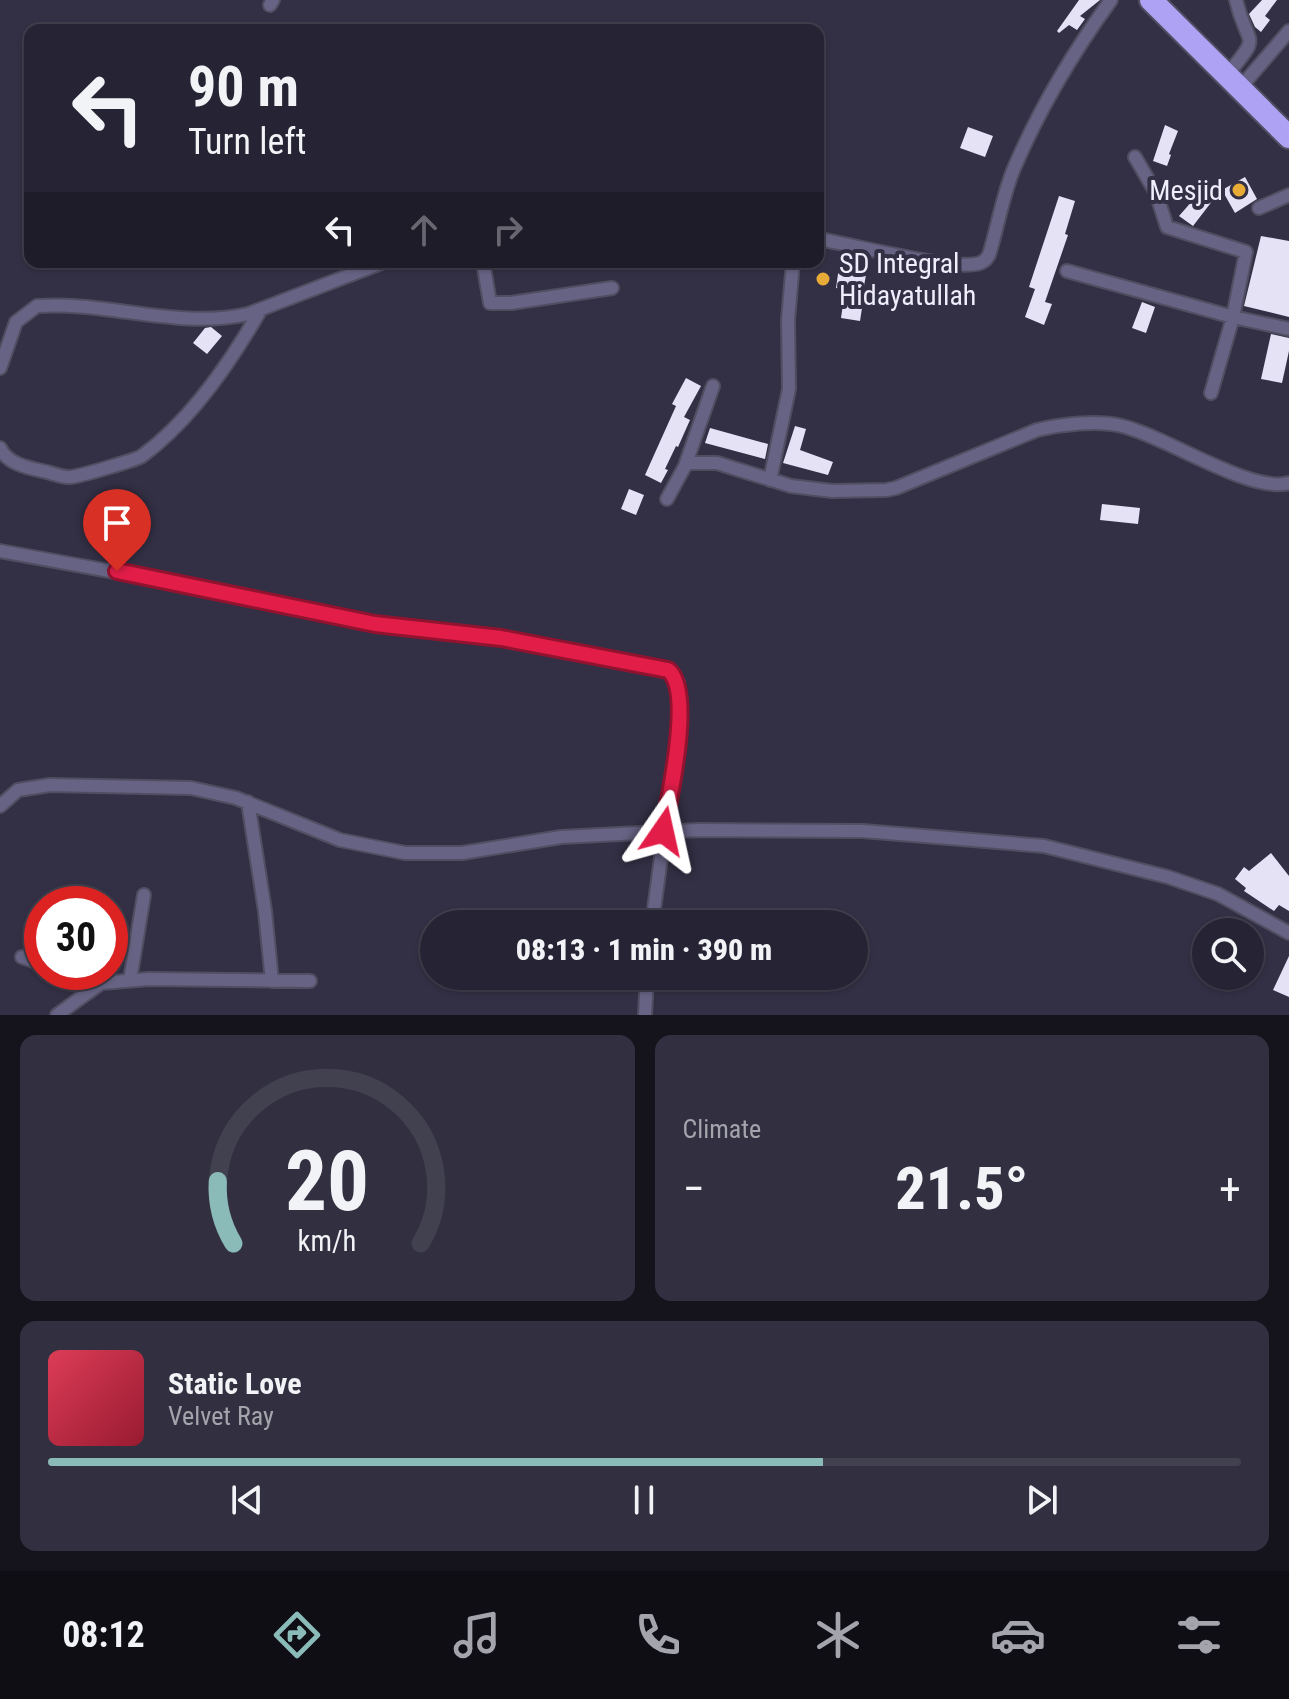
<!DOCTYPE html>
<html lang="en">
<head>
<meta charset="utf-8">
<style>
  body { margin:0; font-family:"Roboto Condensed",sans-serif; background:#323040; color:#f1f3f6; height:100vh; display:flex; flex-direction:column; font-size:30px; white-space:nowrap }
  * { box-sizing:border-box; margin:0 }
  p { font-size:26px; color:#a4a4ac }
  .icon { flex:none; width:44px; height:44px; fill:none; stroke:currentColor; stroke-width:2; stroke-linecap:round; stroke-linejoin:round }
  .map { position:relative; height:1015px; overflow:hidden }
  .sheet { display:flex; flex-direction:column; gap:20px; padding:20px; background:#15141d; flex:1 }
  .sheet>* { flex:none }
  .hud { position:absolute; left:24px; top:24px; width:800px; height:244px; border-radius:16px; box-shadow:0 2px 6px #0004,0 0 0 2px #42414f; background:#262434; color:#f1f3f6; overflow:hidden }
  .tools { position:absolute; left:1192px; top:918px; display:grid; gap:16px }
  .tools a { display:grid; place-items:center; width:72px; height:72px; border-radius:50%; background:#262434; box-shadow:0 2px 6px #0004,0 0 0 2px #42414f; font-size:40px }
  .speed { position:absolute; left:24px; top:886px; display:flex; gap:16px; font-size:40px; font-weight:700; text-align:center }
  .speed>* { display:grid; place-content:center; width:104px; height:104px; border-radius:50%; background:#262434; box-shadow:0 2px 6px #0004,0 0 0 2px #42414f; line-height:1 }
  .speed .limit { border:12px solid #d22; background:#fff; color:#111 }
  .pin { position:absolute; display:grid; place-items:center; width:68px; height:68px; color:#fff; margin:-82px -34px; border-radius:50% 50% 50% 0; rotate:-45deg; box-shadow:0 0 8px #0007 }
  .pin .icon { rotate:45deg }
  .me { position:absolute; width:88px; margin:-44px; rotate:11deg; stroke-linejoin:round; filter:drop-shadow(0 0 6px #0008) }
  .turn { display:flex; align-items:center; gap:28px; height:168px; padding:0 32px; font-size:36px }
  .turn .icon { width:104px; height:104px; stroke-width:2.5 }
  .turn b { display:block; font-size:56px; line-height:68px }
  .lanes { display:flex; align-items:center; height:76px; padding:0 32px; background:#0003; justify-content:center; gap:40px; direction:ltr }
  .lanes .off { opacity:.35 }
  .big { font-size:60px; font-weight:800; line-height:1.1 }
  .sheet .tile { flex:1; display:flex; flex-direction:column; justify-content:center; gap:12px; min-width:0; padding:0 28px; border-radius:16px; background:#323040 }
  .sheet .dial { align-items:center; gap:0 }
  .dial svg { height:208px; overflow:visible; fill:none; stroke:#42414f; stroke-width:7; stroke-linecap:round; text-anchor:middle }
  .dial text { fill:#f1f3f6; stroke:none }
  .song { display:flex; align-items:center; gap:24px }
  .cover { width:96px; height:96px; border-radius:12px; background:linear-gradient(135deg,hsl(350 70% 55%),hsl(350 70% 35%)) }
  .played { height:8px; border-radius:4px; background:linear-gradient(90deg,#8bbbb9 65%,#42414f 65%) }
  .keys { display:flex; justify-content:space-around; direction:ltr }
  .heat { display:flex; justify-content:space-between; align-items:center; font-size:44px; direction:ltr }
  .sheet .tiles { flex:1; display:grid; gap:20px; grid-template-columns:1fr 1fr }
  .tile:last-child { grid-column:span 2 }
  .trip { position:absolute; left:420px; top:910px; width:448px; height:80px; border-radius:40px; background:#262434; box-shadow:0 2px 6px #0004,0 0 0 2px #42414f; font-weight:800; line-height:80px; text-align:center }
  .tab-bar { display:flex; height:128px; justify-content:space-around; align-items:center; background:#0f0e15; color:#a4a4ac }
  .tab-bar .icon { width:56px; height:56px }
  .tab-bar .selected { color:#8bbbb9 }
  .tab-bar b { font-size:36px; color:#f1f3f6 }
  .map>svg:first-child { display:block }
  .building { fill:#e4e2f4 }
  .lines { fill:none; stroke-linecap:round; stroke-linejoin:round }
  .street-casing { stroke:#514e62; stroke-width:16 }
  .highway-casing { stroke:#514e62; stroke-width:26 }
  .street { stroke:#676384; stroke-width:12 }
  .highway { stroke:#ada2f4; stroke-width:22 }
  .route-casing { stroke:#92132f; stroke-width:20 }
  .route { stroke:#e11d48; stroke-width:14 }
  .poi-dot { fill:#e8ab37; stroke:#333045; stroke-width:3 }
  .labels { text-anchor:middle; stroke-width:8; stroke-linejoin:round; paint-order:stroke }
  .poi-label { font-size:28px; fill:#efeefc; stroke:#333045; text-anchor:end }
</style>
</head>
<body>
<div class="map">
<svg width="1289" height="1015" viewBox="0 0 1289 1015">
  <rect width="100%" height="100%" fill="#333045"/>
  <path class="building" d="M1079,0H1100L1080,16L1085,19L1077,30L1069,25L1059,33L1057,31Z
    M1262,0H1277L1265,16L1270,20L1261,32L1255,27L1249,14Z
    M1165,125L1178,131L1169,154L1171,155L1167,166L1153,161Z
    M968,127L993,136L985,157L960,148Z
    M1245,177L1257,199L1235,213L1222,190Z
    M1201,191L1213,200L1193,226L1179,216Z
    M1059,196L1075,201L1065,234L1068,235L1045,302L1052,304L1044,325L1025,317L1035,289L1029,287Z
    M1261,236L1289,241V317L1244,306Z
    M841,253L869,259L860,307L862,308L860,321L841,318L845,290L836,288Z
    M1142,302L1155,307L1146,333L1132,328Z
    M211,327L222,336L207,354L193,343L205,328Z
    M1271,334L1289,338V351L1282,383L1261,379Z
    M686,378L701,386L684,417L690,420L678,447L676,446L665,469L668,470L661,483L645,475L676,406L672,404Z
    M795,426L806,429L800,450L833,462L828,475L783,463Z
    M710,428L768,444L765,459L705,443Z
    M629,489L644,495L636,515L621,509Z
    M1102,504L1140,508L1138,524L1100,520Z
    M1271,853L1289,876V911L1279,905L1274,911L1244,891L1246,888L1235,879L1244,867L1249,871Z
    M1289,956V997L1273,990Z"/>
  <g class="lines">
    <defs>
      <path id="street" d="M270,5L273,0
        M1226,76C1264,31 1247,49 1236,0
        M1240,88L1289,31
        M1135,157L1156,193L1167,227L1246,252L1233,317L1211,393
        M1259,208L1289,195
        M818,239C851,244 955,272 980,263C986,261 986,259 989,255C998,226 1003,193 1015,166C1040,108 1074,51 1111,0
        M483,262L490,303H511L612,288
        M1067,271L1233,317L1289,329
        M0,368L16,322L37,306C108,301 178,330 248,314L384,262
        M0,448C8,465 30,468 47,472C55,474 64,478 71,477C80,476 136,460 142,456C190,421 232,360 261,309
        M685,466L713,386
        M770,480L789,389L788,320L793,262
        M667,499L685,466L689,463H717L791,486L832,491L886,490L896,488L1037,430C1062,424 1097,420 1122,426C1165,436 1251,494 1289,483
        M0,551L230,593L375,624L501,638L668,670L678,682L679,725L652,924
        M248,802L265,911L272,981
        M0,806L18,790L50,785L191,788L236,798L340,840L405,853H462L561,837L699,830L863,831L1044,846L1168,877L1218,894L1289,933
        M22,957L42,964
        M68,972L101,983
        M130,980L144,895
        M57,1015L101,983L149,979L310,981
        M645,1015L647,976"/>
      <path id="highway" d="M1151,0L1289,137"/>
    </defs>
    <use href="#street" class="street-casing"/>
    <use href="#highway" class="highway-casing"/>
    <use href="#street" class="street"/>
    <use href="#highway" class="highway"/>
  </g>
  <g class="lines">
    <defs>
      <path id="route" d="M117,571L375,624L501,638L668,670C694,690 669,800 663,831"/>
    </defs>
    <use href="#route" class="route-casing"/>
    <use href="#route" class="route"/>
  </g>
  <g class="poi-dot">
    <circle cx="1239" cy="190" r="8"/>
    <circle cx="823" cy="279" r="8"/>
  </g>
  <g class="labels">
    <g class="poi-label">
      <text x="1223" y="200">Mesjid</text>
      <text x="839" y="273" text-anchor="start">SD Integral<tspan x="839" dy="32">Hidayatullah</tspan></text>
    </g>
  </g>
</svg>
<div class="tools">
<a><svg class="icon" aria-label="search" viewBox="0 0 24 24"><circle cx="10" cy="10" r="6"/><path d="M15 15l6 6"/></svg></a>
</div>
<div class="speed"><div class="limit">30</div></div>
<div class="pin" style="left:117px;top:571px;background:#d93025"><svg class="icon" aria-label="arrive" viewBox="0 0 24 24"><path d="M6 21V4h12l-3 4 3 4H6"/></svg></div>
<svg class="me" style="left:663px;top:831px" viewBox="-20 -20 40 40"><path d="M0-17L14 15 0 8-14 15z" fill="#e11d48" stroke="#fff" stroke-width="4"/></svg>
<div class="trip">08:13 · 1 min · 390 m</div>
<div class="hud">
<div class="turn"><svg class="icon" aria-label="left" viewBox="0 0 24 24"><path d="M17 20v-9H6M10 6l-5 5 5 5"/></svg><div><b>90 m</b>Turn left</div></div>
<div class="lanes"><svg class="icon" aria-label="left" viewBox="0 0 24 24"><path d="M17 20v-9H6M10 6l-5 5 5 5"/></svg><svg class="icon off" aria-label="ahead" viewBox="0 0 24 24"><path d="M12 20V5M6 11l6-6 6 6"/></svg><svg class="icon off" aria-label="right" viewBox="0 0 24 24"><path d="M7 20v-9h11M14 6l5 5-5 5"/></svg></div>
</div>
</div>
<section class="sheet">
<div class="tiles">
<div class="tile dial"><svg viewBox="0 0 100 80">
<path d="M14 69A42 42 0 1 1 86 69"/>
<path d="M14 69A42 42 0 0 1 8 45" stroke="#8bbbb9"/>
<text x="50" y="56" font-size="32" font-weight="700">20</text>
<text x="50" y="72" font-size="11">km/h</text>
</svg></div>
<div class="tile"><p>Climate</p>
<div class="heat"><a>−</a><b class="big">21.5°</b><a>+</a></div>
</div>
<div class="tile">
<div class="song"><i class="cover"></i><div><b>Static Love</b><p>Velvet Ray</p></div></div>
<div class="played"></div>
<div class="keys"><svg class="icon" aria-label="previous" viewBox="0 0 24 24"><path d="M18 5L8 12l10 7zM5 5v14"/></svg><svg class="icon" aria-label="pause" viewBox="0 0 24 24"><path d="M8 5v14M16 5v14"/></svg><svg class="icon" aria-label="next" viewBox="0 0 24 24"><path d="M6 5l10 7-10 7zM19 5v14"/></svg></div>
</div>
</div>
</section>
<nav class="tab-bar">
<b>08:12</b>
<svg class="icon selected" aria-label="directions" viewBox="0 0 24 24"><path d="M12 3l9 9-9 9-9-9zM9 14v-3h6M13 9l2 2-2 2"/></svg>
<svg class="icon" aria-label="music" viewBox="0 0 24 24"><path d="M9 18V5l10-2v13"/><circle cx="6" cy="18" r="3"/><circle cx="16" cy="16" r="3"/></svg>
<svg class="icon" aria-label="phone" viewBox="0 0 24 24"><path d="M5 4h4l2 5-3 2q2 4 5 5l2-3 5 2v4C11 20 4 13 5 4z"/></svg>
<svg class="icon" aria-label="climate" viewBox="0 0 24 24"><path d="M12 3v18M4 7l16 10M4 17L20 7"/></svg>
<svg class="icon" aria-label="car" viewBox="0 0 24 24"><path d="M5 17H2v-5l4-1 3-4h7l3 4 3 1v5h-3M9 17h6M6 11h13"/><circle cx="7" cy="17" r="2"/><circle cx="17" cy="17" r="2"/></svg>
<svg class="icon" aria-label="filters" viewBox="0 0 24 24"><path d="M4 7h16M4 17h16"/><circle cx="9" cy="7" r="2"/><circle cx="15" cy="17" r="2"/></svg>
</nav>
</body>
</html>
